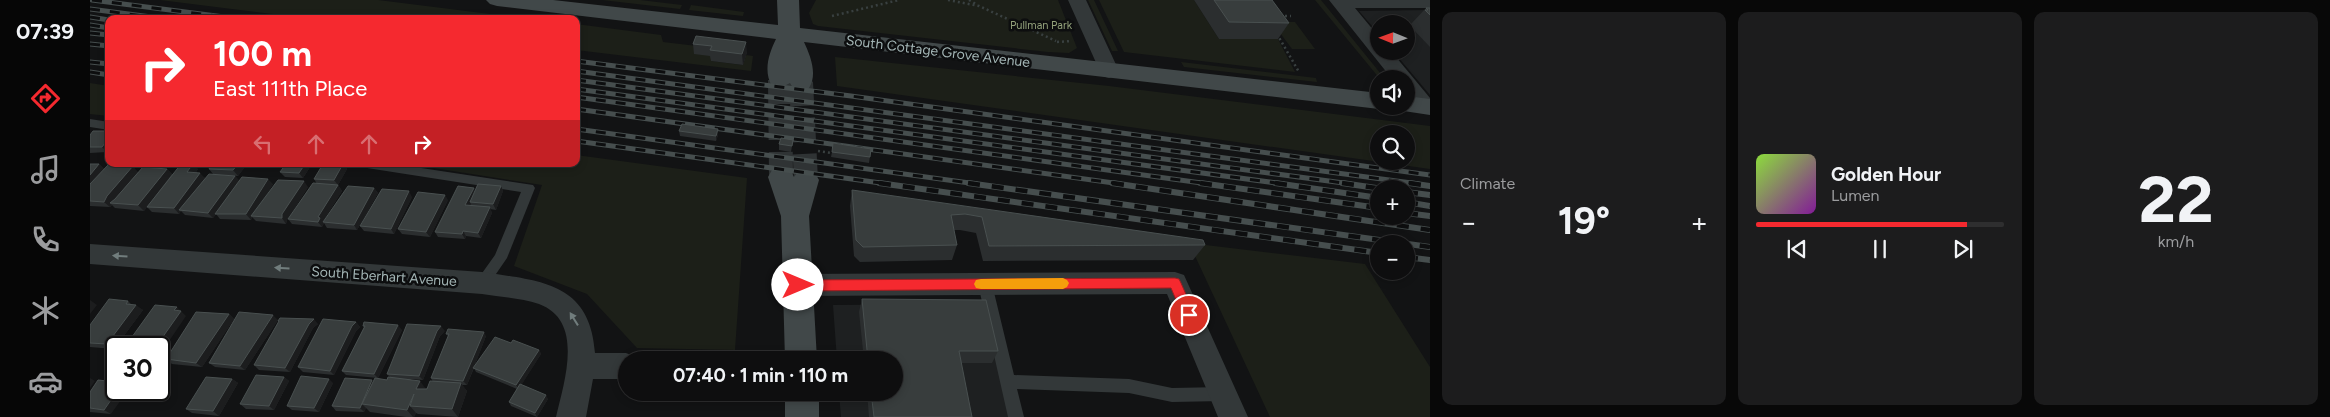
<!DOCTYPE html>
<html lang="en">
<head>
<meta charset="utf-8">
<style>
  body { margin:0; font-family:Figtree,sans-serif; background:#1c1c1d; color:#f1f3f6; height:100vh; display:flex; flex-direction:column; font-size:19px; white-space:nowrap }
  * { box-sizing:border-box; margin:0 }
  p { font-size:16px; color:#9b9c9e }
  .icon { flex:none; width:28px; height:28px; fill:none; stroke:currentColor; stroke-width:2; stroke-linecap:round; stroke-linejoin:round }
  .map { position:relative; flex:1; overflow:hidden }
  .sheet { display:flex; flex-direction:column; gap:12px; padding:12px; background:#080808; width:900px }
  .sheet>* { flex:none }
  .banner { position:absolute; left:15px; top:15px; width:475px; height:152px; border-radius:10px; box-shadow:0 2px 8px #0003,0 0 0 1px #2e2e2f; background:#f5292f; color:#fff; overflow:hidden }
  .needle { width:32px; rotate:271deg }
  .tools { position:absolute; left:1280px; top:15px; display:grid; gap:10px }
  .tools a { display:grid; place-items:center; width:45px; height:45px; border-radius:50%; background:#0e0e0f; box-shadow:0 2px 8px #0003,0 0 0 1px #2e2e2f; font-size:25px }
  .speed { position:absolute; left:15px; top:336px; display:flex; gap:10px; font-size:25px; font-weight:700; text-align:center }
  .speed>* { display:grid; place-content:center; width:65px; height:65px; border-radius:50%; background:#0e0e0f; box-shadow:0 2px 8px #0003,0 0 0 1px #2e2e2f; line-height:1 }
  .speed .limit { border:2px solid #111; border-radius:8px; background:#fff; color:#111 }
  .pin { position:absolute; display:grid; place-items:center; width:42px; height:42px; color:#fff; margin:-21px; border:2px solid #fff; border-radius:50%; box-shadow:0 1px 5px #0007 }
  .me { position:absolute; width:55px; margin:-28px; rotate:90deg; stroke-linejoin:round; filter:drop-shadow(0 0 4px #0008) }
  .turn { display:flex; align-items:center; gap:18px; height:105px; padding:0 25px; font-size:22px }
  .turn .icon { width:65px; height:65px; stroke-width:2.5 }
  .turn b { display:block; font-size:35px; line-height:42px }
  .lanes { display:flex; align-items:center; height:48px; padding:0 25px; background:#0003; justify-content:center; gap:25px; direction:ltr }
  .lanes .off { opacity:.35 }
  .big { font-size:38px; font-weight:700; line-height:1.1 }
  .sheet .card { flex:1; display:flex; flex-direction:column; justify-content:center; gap:8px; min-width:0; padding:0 18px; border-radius:10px; background:#1c1c1d }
  .sheet .dial { align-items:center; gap:0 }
  .dial b { font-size:65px; line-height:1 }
  .song { display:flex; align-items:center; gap:15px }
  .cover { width:60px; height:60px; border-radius:8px; background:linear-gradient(135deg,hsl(90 70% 55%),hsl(290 70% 35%)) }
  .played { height:5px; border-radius:2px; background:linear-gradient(90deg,#f5292f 85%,#2e2e2f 85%) }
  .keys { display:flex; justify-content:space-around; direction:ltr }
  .heat { display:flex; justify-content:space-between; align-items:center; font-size:28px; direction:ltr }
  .sheet .tiles { flex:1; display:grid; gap:12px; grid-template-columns:repeat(3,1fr) }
  .trip { position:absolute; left:528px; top:351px; width:285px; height:50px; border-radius:25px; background:#0e0e0f; box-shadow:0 2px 8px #0003,0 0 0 1px #2e2e2f; font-weight:700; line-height:50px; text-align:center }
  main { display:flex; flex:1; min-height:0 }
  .dock { display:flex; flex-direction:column; width:90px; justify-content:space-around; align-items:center; background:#060606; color:#9b9c9e }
  .dock .icon { width:35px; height:35px }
  .dock .on { color:#f5292f }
  .dock b { font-size:22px; color:#f1f3f6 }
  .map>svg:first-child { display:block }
  .built { fill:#1e2021 }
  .green { fill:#1c1f18; fill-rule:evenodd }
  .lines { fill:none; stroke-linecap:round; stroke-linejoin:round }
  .secondary-tunnel { stroke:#2f3334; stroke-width:24; stroke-dasharray:24 12; stroke-linecap:butt }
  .path { stroke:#394040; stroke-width:2.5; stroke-dasharray:2 3; stroke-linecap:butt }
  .lane { fill:#333839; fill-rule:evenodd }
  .street { fill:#333839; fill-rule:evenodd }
  .secondary { fill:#414849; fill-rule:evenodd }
  .rail-far1-casing { stroke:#464e4e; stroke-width:5 }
  .rail-casing { stroke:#464e4e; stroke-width:6 }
  .rail-far1 { stroke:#0d0e0f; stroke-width:3; stroke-dasharray:10; stroke-linecap:butt }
  .rail { stroke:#0d0e0f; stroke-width:4.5; stroke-dasharray:12; stroke-linecap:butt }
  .wall { fill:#2b2e2f }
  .shaded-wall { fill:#1c1d1e }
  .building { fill:#383d3d; stroke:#495050 }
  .oneway { fill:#717d7d }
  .route { fill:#f5292f; stroke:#9f1b1f }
  .slow { fill:#f59e0b }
  .labels { text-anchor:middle; stroke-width:5; stroke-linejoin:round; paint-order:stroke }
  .far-park-label { font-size:11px; fill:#92a07a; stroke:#0d0e0f }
  .street-label { font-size:14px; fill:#a3b5b5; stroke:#0d0e0f }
</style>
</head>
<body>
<main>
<nav class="dock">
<b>07:39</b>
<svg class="icon on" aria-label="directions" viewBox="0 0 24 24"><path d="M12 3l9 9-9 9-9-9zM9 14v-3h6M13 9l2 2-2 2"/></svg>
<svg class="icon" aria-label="music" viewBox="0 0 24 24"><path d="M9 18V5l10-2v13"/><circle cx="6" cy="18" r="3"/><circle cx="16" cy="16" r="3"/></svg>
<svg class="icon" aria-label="phone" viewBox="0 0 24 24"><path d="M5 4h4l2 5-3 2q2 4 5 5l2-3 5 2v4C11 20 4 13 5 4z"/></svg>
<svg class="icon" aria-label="climate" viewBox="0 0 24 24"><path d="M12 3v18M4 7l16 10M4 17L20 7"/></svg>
<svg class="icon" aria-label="car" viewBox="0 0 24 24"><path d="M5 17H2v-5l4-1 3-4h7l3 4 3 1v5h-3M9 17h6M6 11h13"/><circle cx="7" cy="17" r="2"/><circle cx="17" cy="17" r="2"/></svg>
</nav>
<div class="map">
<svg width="1340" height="417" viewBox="0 0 1340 417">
  <rect width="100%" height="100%" fill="#121314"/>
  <path class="built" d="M1340,10V95L1303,51H1316V24H1289V34L1269,11Z
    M900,304L926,417H751L749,393L804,392V360H747L743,305Z"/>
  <path class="green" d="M70,0H288L440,19H223Z
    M512,0H550L592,5L590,9Z
    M726,0H968L987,48L979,53L958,52L728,26L723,24L719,13Z
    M998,0H1004L1028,51H1022Z
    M1009,0H1104L1129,39H1188L1205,72L1034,52Z
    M1225,0H1231L1295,79H1290Z
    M601,5L654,12L653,16L599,10Z
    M1182,22H1205L1225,49H1202Z
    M486,24L571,35L573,42L607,46L622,56L621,61L652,65L656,55L663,56L661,71L486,50Z
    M745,57L1019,86L1340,126V169L747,86ZM1289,134H1316V161H1289Z
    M1091,62L1226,78L1227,82L1094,67Z
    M0,83L19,86V116L0,114Z
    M486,155L657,178L645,350L547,348L497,294L424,266L452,185L318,164H486Z
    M1099,243L1275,264L1340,367V417H1180Z"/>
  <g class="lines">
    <path class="secondary-tunnel" d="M690,80L691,177
      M711,82L716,180"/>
    <path class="path" d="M858,0L889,6L966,41
      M879,0L886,4
      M742,16L809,0
      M1190,16H1201
      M1187,34L1209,72
      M967,42L982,41
      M728,151L742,153"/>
    <path class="lane" d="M0,119L19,122V130L0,127Z
      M271,164H305L443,185L445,188L417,258L397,287L392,289L387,287L385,283L405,255L431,192L277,168Z
      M895,278L900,280L902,284L924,375L1039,379L1082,388L1133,387L1138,389L1141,394L1138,399L1133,401L1082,402L1039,393L927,389L934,417H918L888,284L890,280Z"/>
    <path class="street" d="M978,0H996L1029,71L1026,76L1019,78L1012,76Z
      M1239,0H1340V8H1265L1289,37V51H1301L1340,98V112C1319,118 1316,93 1316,79H1302Z
      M0,244L392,272C450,281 500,282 505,353H536L546,357L547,360H536V379H503L496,417H466C474,382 495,321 449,304C431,298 411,297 392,294L0,264Z
      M1085,272L1094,275L1158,417H1128L1077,294L708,296L699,293L695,285L699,277L708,274Z"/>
    <path class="secondary" d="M396,0H463L688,25L687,0H709L710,28L1289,93V106H1298L1289,109L714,42C720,55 728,74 719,88L711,90L703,88L700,83L690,88L682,86C673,71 679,53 686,39L407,6L400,4Z
      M1316,96L1340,99V115L1307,110L1305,106H1316Z
      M691,167L700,170L704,177L707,173L716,170L725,173L729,180L719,216L727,360H695L691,216L678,177L682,170Z
      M695,392H729V417H695Z"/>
    <defs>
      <path id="rail-far1" d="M2,0L150,19
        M0,9L77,19
        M0,17L19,20
        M0,25L19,28
        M0,33L19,35
        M0,44L19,46
        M486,61L761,96L1340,175
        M0,62L19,64
        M486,71L1329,184
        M0,72L19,75
        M486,80L1261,184
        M486,89L1194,184
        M486,97L1119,184
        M486,109L1031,184
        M486,129L887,184
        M486,141L798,184"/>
      <path id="rail" d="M789,183L1289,253
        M878,183L1340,247
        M1022,183L1340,230
        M1110,183L1289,208
        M1185,183L1289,198
        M1252,183L1293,189
        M1319,183L1340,186
        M1316,192L1340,195
        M1316,202L1340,206
        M1316,213L1340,216
        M1316,257L1340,260"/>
    </defs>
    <use href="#rail-far1" class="rail-far1-casing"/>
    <use href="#rail" class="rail-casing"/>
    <use href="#rail-far1" class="rail-far1"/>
    <use href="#rail" class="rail"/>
  </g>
  <path class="wall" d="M1104,0H1182L1199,23L1188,39H1129Z
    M1336,8H1340V47L1321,27L1322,25L1321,24Z
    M606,36L657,52L653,65L621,61L620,56L604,54L603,44Z
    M19,131V151L17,152L0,153V135Z
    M589,131L628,135L626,141L590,136Z
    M703,140L701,152L689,150V144Z
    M781,149L779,163L741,157L742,152Z
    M0,164H9L14,169L48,172L77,169L82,174L108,169L106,172L115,178L111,184L123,174L119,169L122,164H157L148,176L129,175L145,176L149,181L183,184L173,200L218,187L197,220L196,224L166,221L162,217L161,220L130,219L126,214L123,218L95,215L91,211L89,214L62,212L57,207L54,211L25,208L22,205L20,207L0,206Z
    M222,164L213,178L195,177L190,172Z
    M253,164L257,169L248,185L252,191L233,221L234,222L284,188L288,193L267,230L237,228L234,223L232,227L202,224L198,219L227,184L224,179Z
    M411,186L413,191L406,210L400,209L402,213L391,238L376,236L375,239L348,237L345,232L385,191Z
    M762,190L1115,245L1103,260L893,261L886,233L870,230H864L867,245L862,260L770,262L764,256L760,206Z
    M322,197L304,234L274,231L270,226Z
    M358,200L340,237L312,234L308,229Z
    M772,299L908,351L902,363H871L882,417H779L777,392H804V360H774L769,312Z
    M38,301L41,304L53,310L24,349L0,347V325Z
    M139,314L144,319L112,367L82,364L76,359Z
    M188,320L155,370L125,367L119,363Z
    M188,321L228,324L223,328L200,372L169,370L164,365L189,322Z
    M266,322L270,327L266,331L244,375L213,372L208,367Z
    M273,326L312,330L288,378L256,375L252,371L274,327Z
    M355,331L350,336L333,380L320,379L336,389L343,382L341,378L358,336L356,334L396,336L384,367L421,343L449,350L451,354L431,385L458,399L447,417L421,406L419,402L427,389L386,372L384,368L377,385H372L377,391L368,417L328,414L326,413L324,417H316L280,412L276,408L274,412L246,411L242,406L283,382L297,380L300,377L297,374Z
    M194,377L199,381L184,410L156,409L150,404Z
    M142,379L148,383L129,416L102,413L96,409Z
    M243,383L229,412L202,410L197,406Z
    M0,392L21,414L0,412Z"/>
  <path class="shaded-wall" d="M656,42L657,52L653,65L652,54Z
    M628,129V135L626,141V136Z
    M19,138V151L17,152L12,147Z
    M9,164L15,170L0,187V175Z
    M103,164H104L108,169L102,177L97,172Z
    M148,164H157L148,176L143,170Z
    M215,164H222L213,178L209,173Z
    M253,164L257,169L248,185L244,180Z
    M43,166L48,172L23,201L20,203L22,205L20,207L14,202L17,196Z
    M77,169L82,174L54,211L48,205Z
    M110,173L115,178L92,210H89L91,211L89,214L84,208Z
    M145,176L150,181L123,218L118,213Z
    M178,179L183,184L163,216H161L162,217L161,220L156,214Z
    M214,181L218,187L197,220L196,224L192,218V214Z
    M248,185L252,191L233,221L234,223L232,227L228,222V217Z
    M411,186L413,191L406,210L403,204Z
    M284,188L288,193L267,230L264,225Z
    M384,188L386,193L380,202L381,204L378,210L375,205Z
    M319,191L322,197L304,234L301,229Z
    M355,195L358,200L340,237L336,232Z
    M400,207L402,213L391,238L388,233Z
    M373,231L376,236L375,239L372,234Z
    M0,300L7,305L0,314Z
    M46,305L53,310L24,349L17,344Z
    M87,307L96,316L69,356V348H65L84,310Z
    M139,314L144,319L112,367L106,363Z
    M183,315L188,320L155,370L150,366Z
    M224,319L228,324L223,328L200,372L195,368L219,324Z
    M266,322L270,327L266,331L244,375L240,371L262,326Z
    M308,325L312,330L288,378L284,374Z
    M351,326L355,331L350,336L333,380L329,376L347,331Z
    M394,332L396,336L377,385L373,381Z
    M449,350L451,354L429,389L426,385Z
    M194,377L199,381L184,410L179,406Z
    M0,378L5,381L0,388Z
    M142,379L148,383L129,416L123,411Z
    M239,379L243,383L229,412L224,408Z
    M282,380L286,385L272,404L276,408L274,412L270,408Z
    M330,381L336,389H326Z
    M371,383L377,391L368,417L362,409Z
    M28,390H38L21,414L14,410Z
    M324,394L320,406L326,413L324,417H323L317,410Z
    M456,395L458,399L447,417L445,413Z"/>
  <path class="building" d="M1124,0H1182L1199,23L1139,22Z
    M1336,8H1340V15L1335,10H1338Z
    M606,36L656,42L652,54L620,50L622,46L603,44Z
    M592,124L628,129L626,136L589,131Z
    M3,131H19V138L12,147H0V135Z
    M691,138L703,140L702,146L689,144Z
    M743,143L781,149L780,157L742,152Z
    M0,164H9L0,175Z
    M91,164H103L97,172L110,173L84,208L57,207Z
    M122,164H148L143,170L119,169Z
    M196,164H215L209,173L190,172Z
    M233,164H253L244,180L224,179Z
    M18,165L43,166L17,196L14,202L0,201V184Z
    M53,167L77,169L48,205L20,203L25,199Z
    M119,174L145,176L118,213L89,210Z
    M152,177L178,179L156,214H125Z
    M188,180L214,181L192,214V218L161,216Z
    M223,183L248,185L228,217L230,218L228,222L198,219Z
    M388,184L411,186L403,204L380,202Z
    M258,186L284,188L264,225L233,222Z
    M368,186L384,188L375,205L400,207L388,233L373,231L372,234L345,232Z
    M292,189L319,191L301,229L270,226Z
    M762,190L1113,240L1115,245L899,246L892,217L875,214L861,215L867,245L773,247L766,240Z
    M328,192L355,195L336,232L308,229Z
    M19,299L38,301L36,304L46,305L17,344L0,343V325Z
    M772,299L896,300L908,351H869L882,417H784L781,392H804V360H778Z
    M65,305L87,307L84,310L91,311L65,348H34Z
    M106,312L139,314L106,363L76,359Z
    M149,312L183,315L150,366L119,363Z
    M190,318L224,319L219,324L195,368L164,365L189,321H188Z
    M233,319L266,322L262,326L240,371L208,367Z
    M274,322L308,325L284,374L252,371L275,326H273Z
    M317,324L351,326L347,331L329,376L297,374Z
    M358,329L394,332L373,381L341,378L359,334H356Z
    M405,337L421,343L423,340L449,350L426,385L383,368Z
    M166,375L194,377L179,406L150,404Z
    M211,376L239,379L224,408L197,406Z
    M116,377L142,379L123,411L96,409Z
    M298,377L330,381L326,389H337L340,381L371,383L362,409L320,406L324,394L317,410L272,404L285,378L297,380Z
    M255,378L282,380L270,408L242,406Z
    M8,380L26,382V390H28L14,410L0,408V392Z
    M430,384L456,395L445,413L419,402Z"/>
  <defs><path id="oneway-solid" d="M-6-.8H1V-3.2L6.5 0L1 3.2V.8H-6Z" transform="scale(1.25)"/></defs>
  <g class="oneway">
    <use href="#oneway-solid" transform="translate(30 256) rotate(-176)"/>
    <use href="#oneway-solid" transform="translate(192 268) rotate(-176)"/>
    <use href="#oneway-solid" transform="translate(484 319) rotate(-122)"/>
  </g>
  <path class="route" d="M1085,278L1089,279L1091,283L1105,315L1103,319H1094L1081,288L708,291L704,289L702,285L704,282L708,280Z"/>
  <path class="slow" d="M973,278L977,280L979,283L977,287L973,289H891L886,288L884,284L886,280L891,279Z"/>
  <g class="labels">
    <g class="far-park-label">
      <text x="951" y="29">Pullman Park</text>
    </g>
    <g class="street-label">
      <text transform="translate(848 51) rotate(7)" y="5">South Cottage Grove Avenue</text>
      <text transform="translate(294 276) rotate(4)" y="5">South Eberhart Avenue</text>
    </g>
  </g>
</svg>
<div class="tools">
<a><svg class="needle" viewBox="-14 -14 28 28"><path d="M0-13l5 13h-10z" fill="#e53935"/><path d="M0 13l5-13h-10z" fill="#9b9c9e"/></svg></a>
<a><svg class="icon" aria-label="sound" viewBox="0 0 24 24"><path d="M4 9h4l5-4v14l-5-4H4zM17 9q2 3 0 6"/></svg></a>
<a><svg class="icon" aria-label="search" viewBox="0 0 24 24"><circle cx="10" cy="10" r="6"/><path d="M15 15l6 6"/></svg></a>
<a>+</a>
<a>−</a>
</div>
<div class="speed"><div class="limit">30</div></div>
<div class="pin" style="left:1099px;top:315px;background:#d93025"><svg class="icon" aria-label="arrive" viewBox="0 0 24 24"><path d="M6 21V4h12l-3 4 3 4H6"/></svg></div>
<svg class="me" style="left:708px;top:285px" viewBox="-20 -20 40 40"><circle r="19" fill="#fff"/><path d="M0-13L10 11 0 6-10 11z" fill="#f5292f"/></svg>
<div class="trip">07:40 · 1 min · 110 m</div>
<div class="banner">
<div class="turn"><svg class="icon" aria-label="right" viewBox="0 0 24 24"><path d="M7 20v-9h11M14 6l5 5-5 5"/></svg><div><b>100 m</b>East 111th Place</div></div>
<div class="lanes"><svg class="icon off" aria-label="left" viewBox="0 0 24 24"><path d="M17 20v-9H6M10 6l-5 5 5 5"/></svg><svg class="icon off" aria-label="ahead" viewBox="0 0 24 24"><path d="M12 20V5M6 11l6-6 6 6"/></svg><svg class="icon off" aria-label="ahead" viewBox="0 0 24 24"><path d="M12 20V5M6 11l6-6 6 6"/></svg><svg class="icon" aria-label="right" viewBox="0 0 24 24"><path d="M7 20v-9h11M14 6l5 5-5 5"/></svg></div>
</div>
</div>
<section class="sheet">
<div class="tiles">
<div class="card"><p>Climate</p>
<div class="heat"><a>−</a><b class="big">19°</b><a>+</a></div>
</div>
<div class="card">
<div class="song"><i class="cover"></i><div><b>Golden Hour</b><p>Lumen</p></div></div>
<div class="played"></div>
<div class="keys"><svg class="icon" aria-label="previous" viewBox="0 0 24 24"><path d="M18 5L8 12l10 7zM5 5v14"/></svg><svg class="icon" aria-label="pause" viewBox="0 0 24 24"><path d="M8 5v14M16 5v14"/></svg><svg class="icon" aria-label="next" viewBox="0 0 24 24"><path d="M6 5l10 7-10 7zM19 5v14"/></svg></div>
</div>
<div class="card dial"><b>22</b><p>km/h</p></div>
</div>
</section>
</main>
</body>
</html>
